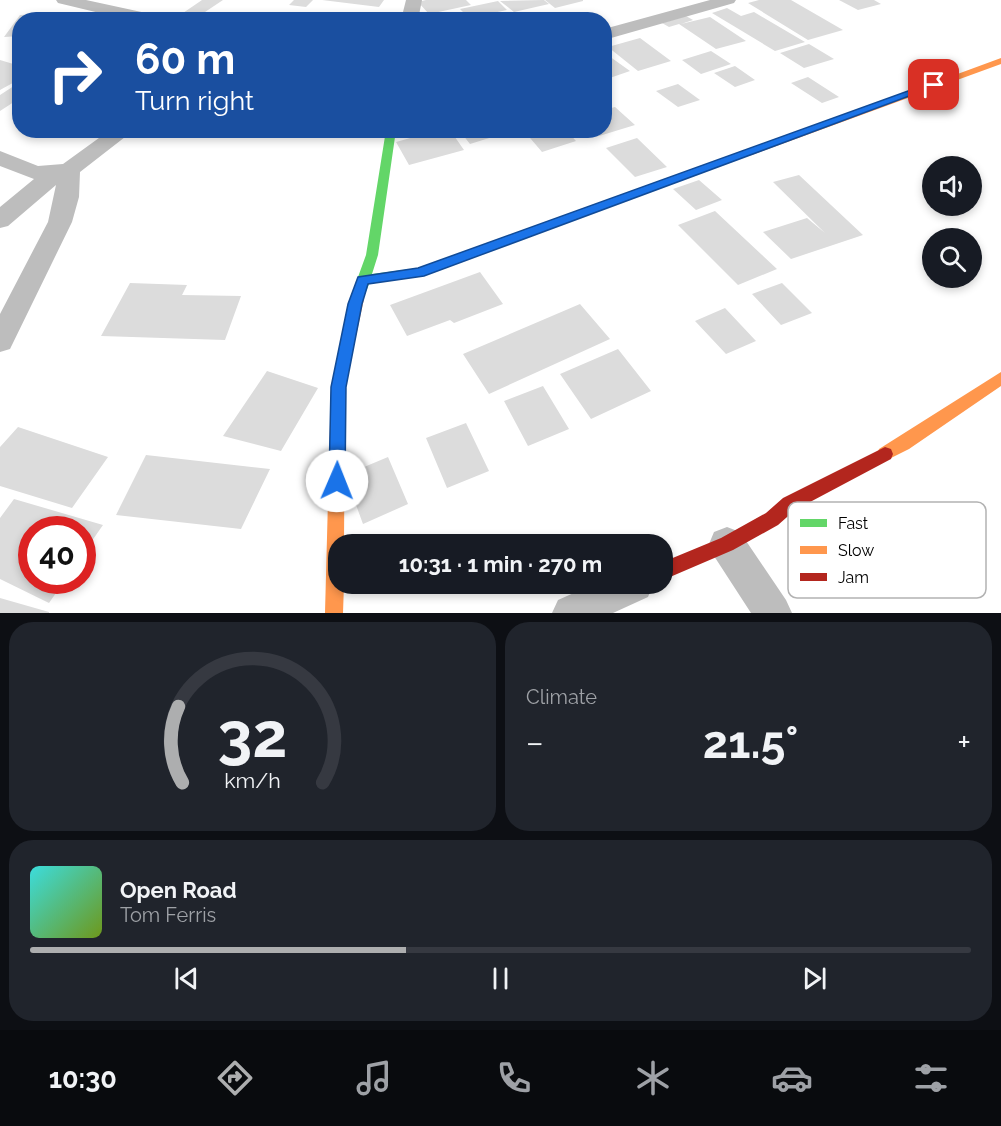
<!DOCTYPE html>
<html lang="en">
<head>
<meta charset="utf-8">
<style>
  body { margin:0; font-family:Raleway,sans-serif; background:#20242c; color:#f1f3f6; height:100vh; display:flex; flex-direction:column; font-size:22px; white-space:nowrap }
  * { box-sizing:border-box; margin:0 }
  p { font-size:20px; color:#9ea1a6 }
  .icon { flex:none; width:33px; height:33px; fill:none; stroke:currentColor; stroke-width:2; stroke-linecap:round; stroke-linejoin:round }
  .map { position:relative; height:613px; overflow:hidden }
  .panel { display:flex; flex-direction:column; gap:9px; padding:9px; background:#0d0f14; flex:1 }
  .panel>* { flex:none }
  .hud { position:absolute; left:12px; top:12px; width:600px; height:126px; border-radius:24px; box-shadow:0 3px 9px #0003; background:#1a4fa0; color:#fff; overflow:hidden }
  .fabs { position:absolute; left:922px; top:156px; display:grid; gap:12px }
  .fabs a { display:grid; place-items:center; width:60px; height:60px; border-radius:50%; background:#171b24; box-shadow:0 3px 9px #0003; font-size:30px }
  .speed { position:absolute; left:18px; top:516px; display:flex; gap:12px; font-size:30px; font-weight:700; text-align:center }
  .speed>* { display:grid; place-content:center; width:78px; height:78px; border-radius:50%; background:#171b24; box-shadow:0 3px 9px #0003; line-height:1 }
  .speed .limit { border:9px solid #d22; background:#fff; color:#111 }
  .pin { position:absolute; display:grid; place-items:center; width:51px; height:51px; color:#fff; margin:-26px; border-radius:12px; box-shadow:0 3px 9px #0006 }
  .me { position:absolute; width:66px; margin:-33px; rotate:1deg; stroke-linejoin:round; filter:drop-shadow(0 0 4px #0008) }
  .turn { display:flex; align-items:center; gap:21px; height:126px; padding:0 24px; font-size:27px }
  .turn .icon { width:78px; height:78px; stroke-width:2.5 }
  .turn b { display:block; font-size:42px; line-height:51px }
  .big { font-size:45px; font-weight:700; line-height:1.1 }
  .panel .card { flex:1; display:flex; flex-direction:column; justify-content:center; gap:9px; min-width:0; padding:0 21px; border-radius:24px; background:#20242c }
  .panel .dial { align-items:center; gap:0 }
  .dial svg { height:156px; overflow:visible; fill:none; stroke:#363941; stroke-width:7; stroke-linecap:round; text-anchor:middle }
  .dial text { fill:#f1f3f6; stroke:none }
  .song { display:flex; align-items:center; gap:18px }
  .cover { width:72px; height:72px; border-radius:9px; background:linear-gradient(135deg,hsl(180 70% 55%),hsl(80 70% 35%)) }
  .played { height:6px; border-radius:3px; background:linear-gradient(90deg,#adaeaf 40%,#363941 40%) }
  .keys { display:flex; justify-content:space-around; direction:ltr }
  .heat { display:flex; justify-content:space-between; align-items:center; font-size:33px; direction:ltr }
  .panel .tiles { flex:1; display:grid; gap:9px; grid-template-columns:1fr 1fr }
  .card:last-child { grid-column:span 2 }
  .trip { position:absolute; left:328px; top:534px; width:345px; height:60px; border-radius:24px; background:#171b24; box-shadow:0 3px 9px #0003; font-weight:700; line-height:60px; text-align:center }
  .tab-bar { display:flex; height:96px; justify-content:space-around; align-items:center; background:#090b0e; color:#9ea1a6 }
  .tab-bar .icon { width:42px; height:42px }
  .tab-bar .on { color:#adaeaf }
  .tab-bar b { font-size:27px; color:#f1f3f6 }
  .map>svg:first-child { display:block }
  .building { fill:#dcdcdc }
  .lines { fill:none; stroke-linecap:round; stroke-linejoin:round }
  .street { fill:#bdbdbd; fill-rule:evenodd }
  .fast { fill:#63d668; fill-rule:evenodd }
  .slow { fill:#ff974d; fill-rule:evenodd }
  .jam { fill:#b3261e; fill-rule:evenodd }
  .route { fill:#1a73e8; stroke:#114b97; stroke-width:1.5 }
  .key { fill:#fff; stroke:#b2b2b2; stroke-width:1.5 }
  .key-label { font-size:16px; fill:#000 }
</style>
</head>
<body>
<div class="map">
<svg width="1001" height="613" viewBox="0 0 1001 613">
  <rect width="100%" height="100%" fill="#fff"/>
  <path class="building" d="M202,0H223L199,16L183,13Z
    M294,0H313L306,7L289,5Z
    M322,0H384L379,7Z
    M426,0H466L471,5L429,14L418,2Z
    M544,0L549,4L514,12L500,1Z
    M545,0H583V1L555,8Z
    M759,0H791L843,30L808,40L748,3Z
    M839,0H874L881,4L858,10Z
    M498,1L507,10L469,18L460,9Z
    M727,8L741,16L754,12L805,42L775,51L712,13Z
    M52,13L47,20H20V36L4,37L20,15Z
    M686,16L693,20L681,24L710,17L746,41L716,49L679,24L669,27L662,23Z
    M640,38L671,61L638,71L608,47Z
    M809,44L834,59L804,68L780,53Z
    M711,51L731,64L701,74L682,60Z
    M609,56L630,71L604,80V57Z
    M0,60L20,66V79L0,90Z
    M735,66L755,80L735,87L714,73Z
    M808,77L839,97L822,103L791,83Z
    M20,82V98L0,111V95Z
    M678,84L700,100L678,107L656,91Z
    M615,107L635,125L599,136L594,130H604V110Z
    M439,130H450L464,150L409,165L396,142Z
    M459,130H512V131L470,144Z
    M529,130H566L576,141L542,152L525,132Z
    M637,138L667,167L635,177L606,148Z
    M799,175L863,235L791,259L763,232L807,218L825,233L773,182Z
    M699,180L722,200L696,210L673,189Z
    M715,211L777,269L738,285L678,225Z
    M480,272L503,304L454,323L450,320L407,336L390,305Z
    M130,283L187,285L182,295L241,296L225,340L101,336Z
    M782,283L812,313L781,325L752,294Z
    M580,304L610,339L489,394L463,354Z
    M725,308L756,341L726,354L695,321Z
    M618,349L651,391L591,419L560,374Z
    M267,371L318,388L281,451L223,436Z
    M543,386L569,429L528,446L504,401Z
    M466,423L489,471L447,488L426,438Z
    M18,427L108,457L72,508L0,486V447Z
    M146,455L270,469L241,529L116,515Z
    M388,457L408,504L363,524L345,475Z
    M14,499L103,525L82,555V530H32V580H65L49,603L0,579V518Z
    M0,598L49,612V613H0Z"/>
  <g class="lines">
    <path class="street" d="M56,0H86L160,16L162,20H129L58,3Z
      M406,0H422L418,20H401Z
      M710,0H736L734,3L604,40V29Z
      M110,130H134L80,172L79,197L72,222L10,349L0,352V314L48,222L56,185L8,226L0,228V207L34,179L0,166V151L38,166L63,164Z
      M727,527L740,532L786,600L792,613H751L714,556L709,544L714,532Z
      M594,584H653L648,597L613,613H552L558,600Z"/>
    <path class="fast" d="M386,130H396L378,255L372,274L418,268L744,151L748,150L753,153L424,275L369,284L362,302L357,304L350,299L366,255Z"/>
    <path class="slow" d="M1001,58V64L752,155L748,156L743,153Z
      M357,294L364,299L345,387L344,544H339V584H344L343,613H325L331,387L350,299Z
      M1001,372V386L909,449L885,461L879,459L877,454L879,449Z"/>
    <path class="jam" d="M885,447L891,449L893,454L891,459L795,510L778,525L733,550L663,580V562L721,538L766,513L783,498Z"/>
  </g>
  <path class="route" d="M930,83L939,85L424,276L368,284L362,304L346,387L345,481L343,486L337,488L331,486L329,481L331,387L348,304L358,277L418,268Z"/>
  <rect x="788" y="502" width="198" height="96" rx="9" class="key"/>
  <rect x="800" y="519" width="27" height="8" fill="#63d668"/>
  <rect x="800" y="546" width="27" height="8" fill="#ff974d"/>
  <rect x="800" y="573" width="27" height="8" fill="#b3261e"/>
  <g class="key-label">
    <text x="838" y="529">Fast</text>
    <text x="838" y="556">Slow</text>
    <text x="838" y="583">Jam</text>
  </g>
</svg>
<div class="fabs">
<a><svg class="icon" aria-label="sound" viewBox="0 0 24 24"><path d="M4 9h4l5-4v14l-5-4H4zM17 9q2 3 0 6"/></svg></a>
<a><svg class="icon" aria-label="search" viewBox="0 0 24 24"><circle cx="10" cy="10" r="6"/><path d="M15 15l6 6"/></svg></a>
</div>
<div class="speed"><div class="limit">40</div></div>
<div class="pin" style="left:934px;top:85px;background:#d93025"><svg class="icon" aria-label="arrive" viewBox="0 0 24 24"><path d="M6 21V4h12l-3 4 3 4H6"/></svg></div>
<svg class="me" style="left:337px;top:481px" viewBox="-20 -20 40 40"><circle r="19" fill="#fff"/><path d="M0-13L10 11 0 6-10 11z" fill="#1a73e8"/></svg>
<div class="trip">10:31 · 1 min · 270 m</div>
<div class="hud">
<div class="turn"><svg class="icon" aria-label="right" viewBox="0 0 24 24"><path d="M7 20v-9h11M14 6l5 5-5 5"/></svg><div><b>60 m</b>Turn right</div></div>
</div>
</div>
<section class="panel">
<div class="tiles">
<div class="card dial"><svg viewBox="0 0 100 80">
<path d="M14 69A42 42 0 1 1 86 69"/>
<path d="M14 69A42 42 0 0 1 12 30" stroke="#adaeaf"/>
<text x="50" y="56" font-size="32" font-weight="700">32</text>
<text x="50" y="72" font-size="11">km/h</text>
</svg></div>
<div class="card"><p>Climate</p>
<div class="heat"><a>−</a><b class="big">21.5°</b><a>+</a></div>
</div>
<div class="card">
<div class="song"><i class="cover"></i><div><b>Open Road</b><p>Tom Ferris</p></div></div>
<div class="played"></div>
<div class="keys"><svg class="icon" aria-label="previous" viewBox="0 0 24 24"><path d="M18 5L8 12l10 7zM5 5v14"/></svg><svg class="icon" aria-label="pause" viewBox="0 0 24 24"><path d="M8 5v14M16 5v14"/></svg><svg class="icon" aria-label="next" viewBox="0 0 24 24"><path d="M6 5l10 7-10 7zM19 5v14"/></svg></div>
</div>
</div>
</section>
<nav class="tab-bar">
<b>10:30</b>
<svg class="icon on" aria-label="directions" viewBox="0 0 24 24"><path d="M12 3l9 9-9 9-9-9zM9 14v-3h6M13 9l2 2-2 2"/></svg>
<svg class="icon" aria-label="music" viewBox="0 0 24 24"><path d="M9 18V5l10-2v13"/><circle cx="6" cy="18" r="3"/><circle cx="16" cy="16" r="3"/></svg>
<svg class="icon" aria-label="phone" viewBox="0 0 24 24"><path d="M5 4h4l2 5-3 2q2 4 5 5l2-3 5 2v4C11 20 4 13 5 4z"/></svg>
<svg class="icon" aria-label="climate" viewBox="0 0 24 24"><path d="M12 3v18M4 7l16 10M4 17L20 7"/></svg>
<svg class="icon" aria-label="car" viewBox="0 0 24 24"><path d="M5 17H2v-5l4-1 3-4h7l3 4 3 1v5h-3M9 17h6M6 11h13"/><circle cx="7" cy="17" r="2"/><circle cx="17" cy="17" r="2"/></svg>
<svg class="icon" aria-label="filters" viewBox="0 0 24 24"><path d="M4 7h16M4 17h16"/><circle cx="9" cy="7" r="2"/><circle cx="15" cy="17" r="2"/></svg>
</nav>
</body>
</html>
